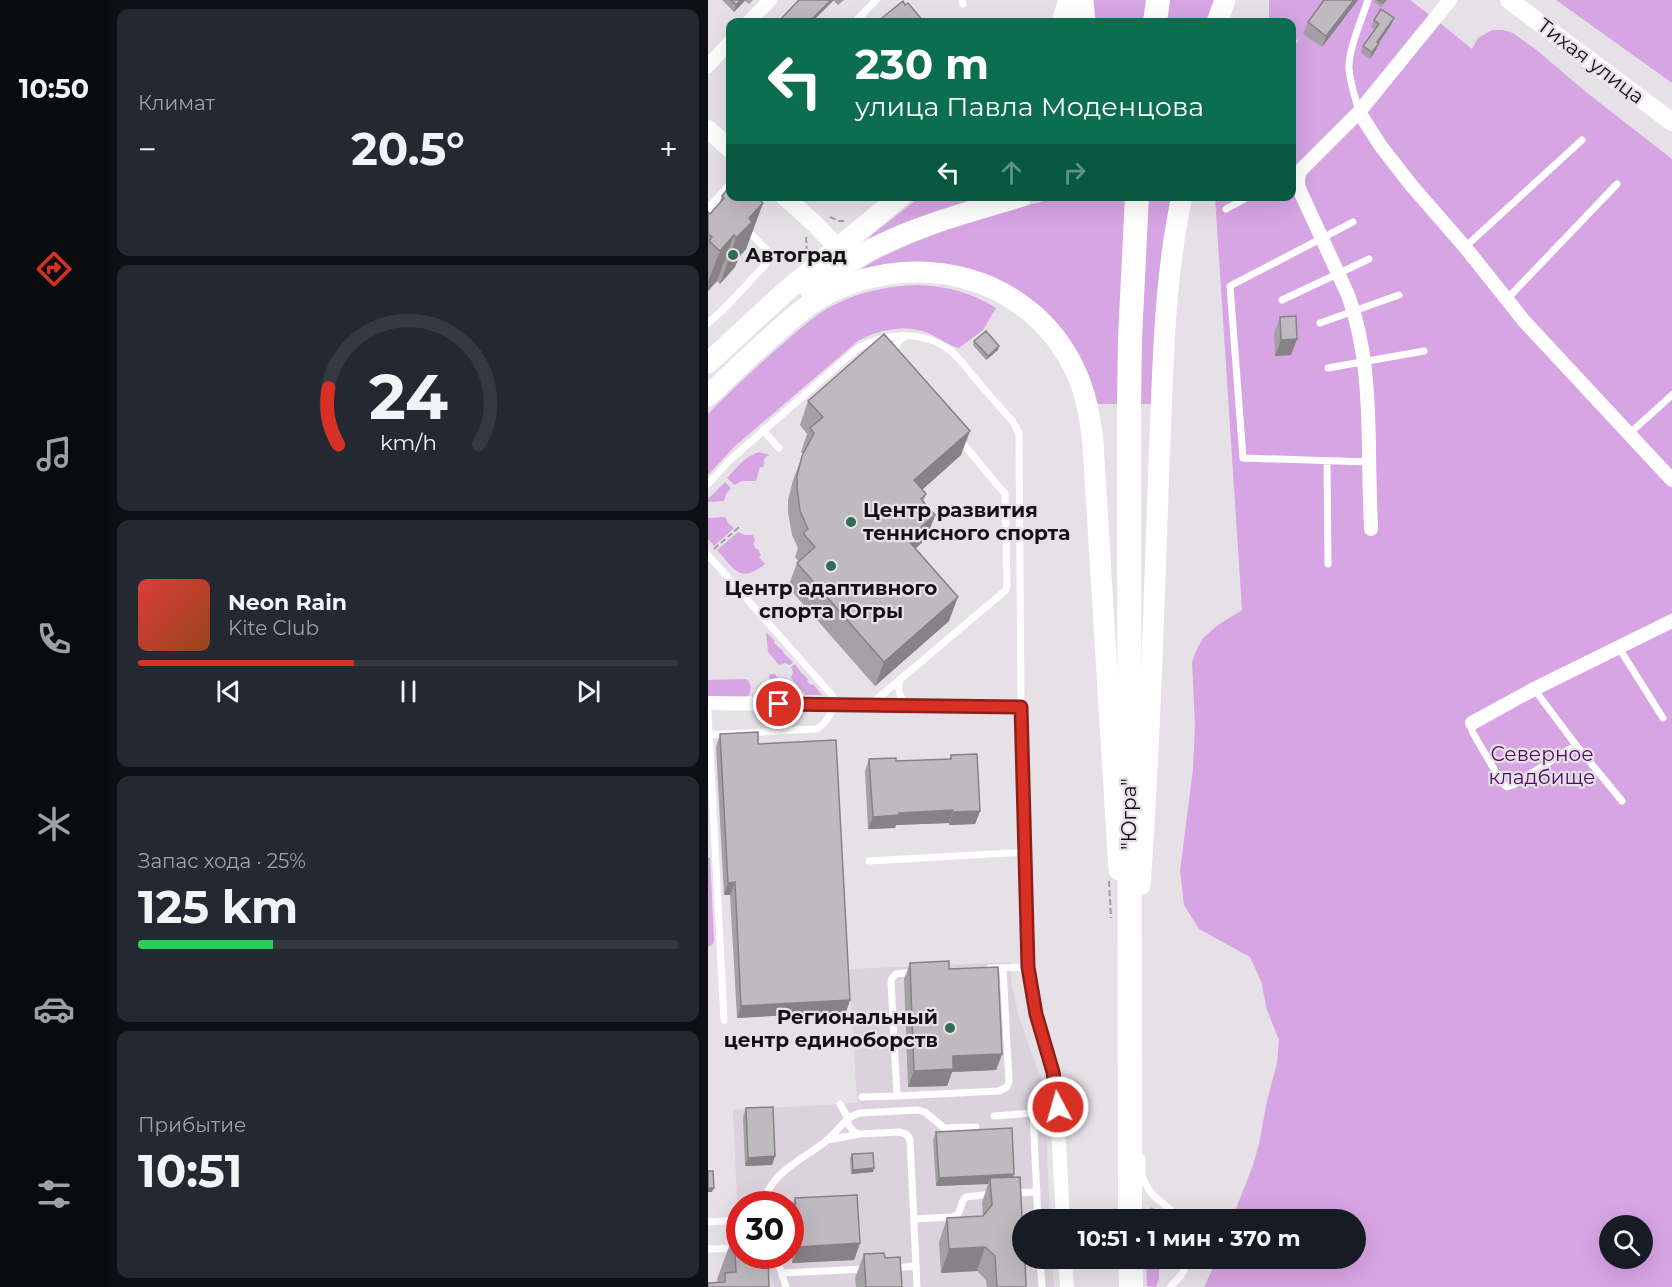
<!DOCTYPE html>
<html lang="ru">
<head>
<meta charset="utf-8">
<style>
  body { margin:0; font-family:Montserrat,sans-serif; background:#242831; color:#f1f3f6; height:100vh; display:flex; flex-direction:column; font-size:22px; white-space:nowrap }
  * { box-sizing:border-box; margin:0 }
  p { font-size:20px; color:#9ea1a6 }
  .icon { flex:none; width:33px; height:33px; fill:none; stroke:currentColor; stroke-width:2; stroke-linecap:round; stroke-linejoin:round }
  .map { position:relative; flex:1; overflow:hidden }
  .drawer { display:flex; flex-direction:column; gap:9px; padding:9px; background:#0d0f14; width:600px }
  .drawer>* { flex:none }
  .top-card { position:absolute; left:18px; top:18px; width:570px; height:183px; border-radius:12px; box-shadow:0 6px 24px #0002; background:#0b6e4f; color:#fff; overflow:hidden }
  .controls { position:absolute; left:891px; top:1215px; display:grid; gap:12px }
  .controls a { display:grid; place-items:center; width:54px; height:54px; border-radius:50%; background:#171b24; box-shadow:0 6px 24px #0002; font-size:30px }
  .speed { position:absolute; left:18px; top:1191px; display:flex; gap:12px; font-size:30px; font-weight:700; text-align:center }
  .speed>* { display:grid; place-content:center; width:78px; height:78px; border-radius:50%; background:#171b24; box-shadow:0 6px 24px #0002; line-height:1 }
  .speed .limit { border:9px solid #d22; background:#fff; color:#111 }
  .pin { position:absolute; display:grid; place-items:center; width:51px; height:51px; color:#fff; margin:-26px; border:3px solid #fff; border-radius:50%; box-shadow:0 2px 6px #0007 }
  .me { position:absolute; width:66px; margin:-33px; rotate:354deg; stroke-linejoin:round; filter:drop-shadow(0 0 4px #0008) }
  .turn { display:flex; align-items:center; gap:21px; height:126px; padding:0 30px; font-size:27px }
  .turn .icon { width:78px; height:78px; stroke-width:2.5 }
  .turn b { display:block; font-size:42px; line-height:51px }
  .lanes { display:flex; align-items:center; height:57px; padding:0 30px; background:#0003; justify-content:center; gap:30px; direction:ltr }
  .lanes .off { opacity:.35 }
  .big { font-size:45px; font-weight:700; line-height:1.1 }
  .drawer .tile { flex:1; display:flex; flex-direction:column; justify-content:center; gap:9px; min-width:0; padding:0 21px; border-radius:12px; background:#242831 }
  .drawer .dial { align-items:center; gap:0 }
  .dial svg { height:156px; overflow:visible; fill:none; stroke:#363941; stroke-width:7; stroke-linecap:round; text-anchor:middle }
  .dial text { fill:#f1f3f6; stroke:none }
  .song { display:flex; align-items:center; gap:18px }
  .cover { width:72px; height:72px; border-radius:9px; background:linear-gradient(135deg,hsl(0 70% 55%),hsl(20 70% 35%)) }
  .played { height:6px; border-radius:3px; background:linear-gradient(90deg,#d93025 40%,#363941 40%) }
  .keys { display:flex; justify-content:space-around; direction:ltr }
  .heat { display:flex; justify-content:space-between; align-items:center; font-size:33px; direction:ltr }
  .charge { height:9px; border-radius:4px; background:linear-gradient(90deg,#34c759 25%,#363941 0) }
  .trip { position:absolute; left:304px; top:1209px; width:354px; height:60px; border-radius:30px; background:#171b24; box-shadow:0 6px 24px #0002; font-weight:700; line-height:60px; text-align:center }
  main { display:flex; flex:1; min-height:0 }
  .dock { display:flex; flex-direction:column; width:108px; justify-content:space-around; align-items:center; background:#090b0e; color:#9ea1a6 }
  .dock .icon { width:42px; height:42px }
  .dock .selected { color:#d93025 }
  .dock b { font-size:27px; color:#f1f3f6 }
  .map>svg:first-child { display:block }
  .built { fill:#dcd2de }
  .green { fill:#d7a5e4; fill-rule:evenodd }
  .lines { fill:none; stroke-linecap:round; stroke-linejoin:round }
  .path { stroke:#a09ca0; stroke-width:2; stroke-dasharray:6 3; stroke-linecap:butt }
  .lane { stroke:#fff; stroke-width:7 }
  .street { stroke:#fff; stroke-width:14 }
  .secondary { stroke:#fff; stroke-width:18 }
  .primary { stroke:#fff; stroke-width:21 }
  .highway { stroke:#fff; stroke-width:24 }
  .wall { fill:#a4a0a5 }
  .shaded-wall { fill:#868286 }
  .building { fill:#bfbac0; stroke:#868286; stroke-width:1.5 }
  .route-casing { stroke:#8d1f18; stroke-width:15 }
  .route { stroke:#d93025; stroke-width:10 }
  .poi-dot { fill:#336c55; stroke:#e6e1e7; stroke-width:2 }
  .labels { text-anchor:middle; stroke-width:4.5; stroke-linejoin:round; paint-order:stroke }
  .street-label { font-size:20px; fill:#131113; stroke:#e6e1e7 }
  .poi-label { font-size:20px; font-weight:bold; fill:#131113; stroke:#e6e1e7; text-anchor:start }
  .park-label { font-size:20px; fill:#500c60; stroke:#e6e1e7 }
</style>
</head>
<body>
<main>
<nav class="dock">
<b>10:50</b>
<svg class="icon selected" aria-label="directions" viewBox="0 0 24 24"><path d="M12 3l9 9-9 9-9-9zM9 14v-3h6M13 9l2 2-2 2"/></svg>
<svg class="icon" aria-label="music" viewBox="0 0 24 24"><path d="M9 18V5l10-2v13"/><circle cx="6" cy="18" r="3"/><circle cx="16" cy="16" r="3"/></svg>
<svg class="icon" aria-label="phone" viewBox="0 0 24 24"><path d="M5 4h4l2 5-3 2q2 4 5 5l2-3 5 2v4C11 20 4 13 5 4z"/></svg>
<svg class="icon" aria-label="climate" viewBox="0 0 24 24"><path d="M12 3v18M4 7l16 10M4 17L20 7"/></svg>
<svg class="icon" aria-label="car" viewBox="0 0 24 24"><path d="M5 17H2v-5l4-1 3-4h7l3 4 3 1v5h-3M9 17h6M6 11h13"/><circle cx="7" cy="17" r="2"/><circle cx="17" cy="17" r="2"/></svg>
<svg class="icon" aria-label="filters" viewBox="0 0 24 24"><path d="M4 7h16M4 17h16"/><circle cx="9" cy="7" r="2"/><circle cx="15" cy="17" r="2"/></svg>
</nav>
<section class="drawer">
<div class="tile"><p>Климат</p>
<div class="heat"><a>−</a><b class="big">20.5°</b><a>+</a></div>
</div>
<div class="tile dial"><svg viewBox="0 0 100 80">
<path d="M14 69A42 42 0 1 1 86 69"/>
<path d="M14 69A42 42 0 0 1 9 40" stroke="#d93025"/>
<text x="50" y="56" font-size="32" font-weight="700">24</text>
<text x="50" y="72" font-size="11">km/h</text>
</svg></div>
<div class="tile">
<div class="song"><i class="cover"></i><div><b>Neon Rain</b><p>Kite Club</p></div></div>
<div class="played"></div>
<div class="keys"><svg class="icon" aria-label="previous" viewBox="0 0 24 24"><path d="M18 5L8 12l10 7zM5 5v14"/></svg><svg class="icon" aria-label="pause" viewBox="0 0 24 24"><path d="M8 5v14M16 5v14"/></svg><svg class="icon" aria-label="next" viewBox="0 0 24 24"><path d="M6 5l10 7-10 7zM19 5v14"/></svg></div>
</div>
<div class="tile"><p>Запас хода · 25%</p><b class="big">125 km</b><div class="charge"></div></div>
<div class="tile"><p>Прибытие</p><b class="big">10:51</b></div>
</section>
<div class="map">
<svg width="964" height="1287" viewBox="0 0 964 1287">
  <rect width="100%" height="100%" fill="#e6e1e7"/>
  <path class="built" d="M303,962V980L311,1017L336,1087L342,1219L315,1220V1258L344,1259L346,1287H66L55,1256H82V1204H33V1203H29L25,1110L149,1103L141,969Z"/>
  <path class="green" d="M383,0H508L502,22H386Z
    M561,0H702L727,19L764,49L770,38L784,30H795L805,33L831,52L878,92L964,159V1287H496L509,1259L648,1258V1220L524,1219L545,1165L551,1144L559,1101L569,1063L571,1040L559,1010L553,981L542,957L491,929L476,905L472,871L485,769L487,725L484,662L488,651L495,638L510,625L534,610L507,197L584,196V50L593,36L584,45V22H561ZM902,1226H934V1258H902Z
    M848,0H964V83Z
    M212,197H280L161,241L160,239L166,233Z
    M351,197H466L448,404H388L318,299L153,270C161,262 174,257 185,252C237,227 295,212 351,197Z
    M211,285C239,286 265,293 288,308L275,330L251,348C240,345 231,338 220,333C198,324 171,329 150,341L27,446L0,475V414C25,389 51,364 78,341C93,328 108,314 126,305C153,291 181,286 211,285Z
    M51,452L62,455L59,456L55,461L57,462L55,467H52L48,481H34L27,485L19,478C28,468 38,456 51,452Z
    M17,482L23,488L18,494L16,501L0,502V499Z
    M17,517L20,523L26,528L6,546L0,539V518Z
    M30,532L37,535H45L47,541L45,543L48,549H50L53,555L51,557L57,564C32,584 27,570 9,550Z
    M58,632L67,641L66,643L76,652L75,653L85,662L82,665L77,663L71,665L60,652Z
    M87,664L94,674H95L100,679L99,681L103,685L105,684L114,695H98L83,678L85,672L83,667Z
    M61,674H67L70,679L75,681L76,695L70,694L63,688Z
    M37,679L40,680L43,687L41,695L38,697H0V680Z
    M81,680L94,695H78L77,681Z
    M2,857L6,940L5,944L0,947V858Z
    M444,1207L452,1215L454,1219H437L438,1211Z
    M438,1259H451V1279L448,1287L439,1286Z"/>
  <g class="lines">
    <path class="path" d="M122,217L131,221H137
      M98,237L99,252
      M6,549L31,527
      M401,881L403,918"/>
    <path class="lane" d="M254,0L255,4
      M147,22L168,0
      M651,111C647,97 642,83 641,69C640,50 654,19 660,0
      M518,209L542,196
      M645,222L522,286L535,458L661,462
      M757,247L874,140
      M799,299L909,184
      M574,300L661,259
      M0,323L15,310L58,264L61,254L59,250L38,229
      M612,323L691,295
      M187,355C187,346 190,338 199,336
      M620,368L716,351
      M55,430L71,448
      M922,433L964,395
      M619,461L620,564
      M0,484L22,460L150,348C180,332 215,330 243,351C251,358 258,367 265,376C278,391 291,406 305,422L311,433L313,707
      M0,555L124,695L127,705C122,714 117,726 108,729L1,735
      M911,648L955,718
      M192,680C189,690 191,697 199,704
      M826,689L868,745L914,801
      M163,704L298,590L299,585L297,494L252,440
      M0,712L16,1020
      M764,723L763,728L765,733L794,783L799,787L805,785L868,745
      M161,861L317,852
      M282,968L320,967
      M189,1096L291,1091L299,1087L301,1081L295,968
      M154,1097L189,1096L183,982L184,978L188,974L205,972
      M286,1116L325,1113
      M119,1140L152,1134
      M434,1158V1176
      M433,1173C443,1202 455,1199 473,1220
      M305,1193L329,1192
      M56,1204C60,1174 95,1159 117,1142C125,1135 133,1126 140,1118L132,1104
      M206,1219L245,1217C256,1213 250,1203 258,1197L284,1194
      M330,1220L325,1113L349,1107
      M0,1222L32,1220
      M0,1249L32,1248
      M68,1256L78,1287
      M332,1258L334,1287
      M184,1268L208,1266
      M74,1273L158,1269
      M209,1287L202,1139L198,1134L192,1132L152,1134L146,1132L140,1124V1118L151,1113L210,1110L217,1112L236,1128L268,1127
      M462,1287C471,1277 478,1274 478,1258"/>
    <path class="street" d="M742,0L651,112L672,145L703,185L757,247L816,321L964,480
      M41,22L62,0
      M0,66L22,42
      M651,112L592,171C589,180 589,185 593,193L640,295C658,344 660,394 661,446C661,473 662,501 663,529
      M0,213L22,189
      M0,703L313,707L320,967L328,1014L342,1059L348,1087L355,1220
      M764,723L826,689L964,621
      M357,1258L359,1287"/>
    <path class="secondary" d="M801,0L964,122
      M0,129L22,149
      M76,196L107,224L130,248"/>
    <path class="primary" d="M375,0L377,22
      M354,22L361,0
      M509,22L517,0
      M103,291C124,274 147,257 172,245C217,223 266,211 314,196
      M0,363L78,291L193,196
      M0,396C21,376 41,356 63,337C82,320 101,302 125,291C213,249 322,277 366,368C378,392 382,417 385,443L411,870
      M432,885C442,745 446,604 451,463C455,374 455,284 474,196"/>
    <path class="highway" d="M447,22L450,0
      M422,1220L421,409L422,338L429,196
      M422,1258L423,1287"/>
  </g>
  <path class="wall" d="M14,0H45L41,4L37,1L26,12Z
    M91,0H136L130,5L126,1Z
    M616,0H650L614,47L595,34L600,22Z
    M667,0H679L673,7L666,2Z
    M666,20L683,25L671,43L668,50L662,59L653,53L655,46L667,29L663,27Z
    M22,75V90L18,85L20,77Z
    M14,196L55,203L38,249L31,257L27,267L12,284L9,281L0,291V212L2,214L11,204Z
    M572,317L589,339L583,355L567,356L566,333Z
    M266,341L290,350L278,360L265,345Z
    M100,401L253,455L214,490L218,494L215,502L227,515L218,539L207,549L241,621L167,686L80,587L89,563L91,562L87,557L90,548L84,535L80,512V500L85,480L95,454L93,452L99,434L92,425Z
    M12,734L50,744L142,1000L138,1012L29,1018L22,895H16L8,747Z
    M243,755L272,811L267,824L241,825V823L188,825L187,828L160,829L157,771L161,759L188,761L241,759Z
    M202,963L241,969L294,1054L288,1070L244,1072L239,1086L200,1087L196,979Z
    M38,1108L67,1156L64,1165L37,1166L35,1117Z
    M228,1132L305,1177L315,1220L318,1287H279L278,1280L269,1271L233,1273L231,1242L239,1218L275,1216L274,1202L280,1184L228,1186L225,1140Z
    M144,1154L166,1168L165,1172L143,1174L142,1158Z
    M87,1198L152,1243L146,1260L84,1263L82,1240V1210Z
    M29,1229L61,1287L10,1282L9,1279L26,1233H28Z
    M156,1254L177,1258L194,1287H148L147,1278Z"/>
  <path class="shaded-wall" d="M33,0H37L26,12L28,5Z
    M123,0H126L104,22H101Z
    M646,0H650L614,47L618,36Z
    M686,18L683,25L667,48L669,42Z
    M671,43L668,50L662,59L664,52Z
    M55,203L38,249L31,257L27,267L12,284L28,238L41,218Z
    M26,235L9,281L0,291V282L12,251Z
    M589,339L583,355L567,356L573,340Z
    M291,346L290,350L278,360L280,356Z
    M262,431L253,455L197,505L206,480Z
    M227,515L218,539L190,564L199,539Z
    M250,597L241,621L167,686L176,662Z
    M245,810L241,823L188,825L187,828L160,829L165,817L191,813Z
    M272,811L267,824L241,825L245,812Z
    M27,882L22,895H16L20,883Z
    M142,1000L138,1012L29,1018L33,1006Z
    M294,1054L288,1070L244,1072L239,1086L200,1087L206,1071L245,1056Z
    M67,1156L64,1165L37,1166L40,1158Z
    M166,1168L165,1172L143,1174L145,1170Z
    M306,1174L303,1182L282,1178L280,1184L228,1186L231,1178Z
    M0,1188H6L4,1192H0Z
    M152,1243L146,1260L84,1263L90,1247Z
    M277,1247L269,1271L233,1273L241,1249Z"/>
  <path class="building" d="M23,0H33L28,5Z
    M91,0H123L101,22H70Z
    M616,0H646L618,36L600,22Z
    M670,0H677L675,3Z
    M195,1L197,5L200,3L216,22H178L174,18Z
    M673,9L686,18L669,42L671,43L664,52L655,46L671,24L666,20Z
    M22,186V196H47L55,203L41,218L44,222L28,238L26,235L12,251L1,241L4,237L0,234V212L2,214L16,198L14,196Z
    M588,316L589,339L573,340L572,317Z
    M278,331L291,346L280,356L266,341Z
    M176,334L262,431L206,480L218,494L213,499L227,515L199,539L250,597L176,662L89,563L107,547L95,533L100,529L92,511L89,487V476L94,456L106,433L102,428L115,417L100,401Z
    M50,732V744L128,740L142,1000L33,1006L27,882L20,883L12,734Z
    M269,754L272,811L245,812V810L191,813V815L165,817L161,759L188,758V761L243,759V755Z
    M241,961V969L290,967L294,1054L245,1056V1069L206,1071L202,963Z
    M65,1107L67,1156L40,1158L38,1108Z
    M304,1128L306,1174L231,1178L228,1132Z
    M165,1153L166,1168L145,1170L144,1154Z
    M0,1171H5L6,1188H0Z
    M312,1177L314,1217L319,1220H315V1258H317L318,1287H289L287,1256L277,1247L241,1249L239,1218L275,1216L284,1205L282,1178Z
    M149,1195L152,1243L90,1247L87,1198Z
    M29,1229H32V1256H60L61,1287H0V1283L17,1282V1273L28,1272L26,1233H30Z
    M176,1253L177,1258L192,1257L194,1287H158L156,1254Z"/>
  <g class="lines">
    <defs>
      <path id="route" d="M71,704L313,707L320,967L328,1014L345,1072L350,1107"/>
    </defs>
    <use href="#route" class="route-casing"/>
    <use href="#route" class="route"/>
  </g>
  <g class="poi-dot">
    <circle cx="25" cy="255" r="6"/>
    <circle cx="143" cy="522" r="6"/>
    <circle cx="123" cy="566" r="6"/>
    <circle cx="242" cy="1028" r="6"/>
  </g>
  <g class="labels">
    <g class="street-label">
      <text transform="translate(883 61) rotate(37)" y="7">Тихая улица</text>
      <text transform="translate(421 814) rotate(-90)" y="7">"Югра"</text>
    </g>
    <g class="poi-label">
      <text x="37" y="262">Автоград</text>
      <text x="155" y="517">Центр развития<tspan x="155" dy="23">теннисного спорта</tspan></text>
      <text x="123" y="595" text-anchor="middle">Центр адаптивного<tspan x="123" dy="23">спорта Югры</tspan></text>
      <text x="230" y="1024" text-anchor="end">Региональный<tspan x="230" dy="23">центр единоборств</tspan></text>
    </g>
    <g class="park-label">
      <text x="834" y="761">Северное<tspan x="834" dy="23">кладбище</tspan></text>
    </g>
  </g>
</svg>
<div class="controls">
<a><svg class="icon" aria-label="search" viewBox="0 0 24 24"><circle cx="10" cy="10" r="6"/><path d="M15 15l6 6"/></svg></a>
</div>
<div class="speed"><div class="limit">30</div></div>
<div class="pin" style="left:71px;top:704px;background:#d93025"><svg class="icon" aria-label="arrive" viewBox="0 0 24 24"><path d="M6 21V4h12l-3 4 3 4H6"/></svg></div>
<svg class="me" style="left:350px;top:1107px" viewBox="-20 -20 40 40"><circle r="17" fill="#d93025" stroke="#fff" stroke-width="3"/><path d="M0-11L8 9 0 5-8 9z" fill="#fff"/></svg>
<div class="trip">10:51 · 1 мин · 370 m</div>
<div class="top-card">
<div class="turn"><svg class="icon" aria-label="left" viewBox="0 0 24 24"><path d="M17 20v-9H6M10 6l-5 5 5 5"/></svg><div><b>230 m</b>улица Павла Моденцова</div></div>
<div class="lanes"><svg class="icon" aria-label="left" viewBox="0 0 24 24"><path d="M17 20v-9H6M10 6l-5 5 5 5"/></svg><svg class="icon off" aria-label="ahead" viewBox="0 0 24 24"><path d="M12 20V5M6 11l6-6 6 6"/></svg><svg class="icon off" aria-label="right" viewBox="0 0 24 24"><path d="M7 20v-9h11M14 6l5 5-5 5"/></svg></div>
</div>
</div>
</main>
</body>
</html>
